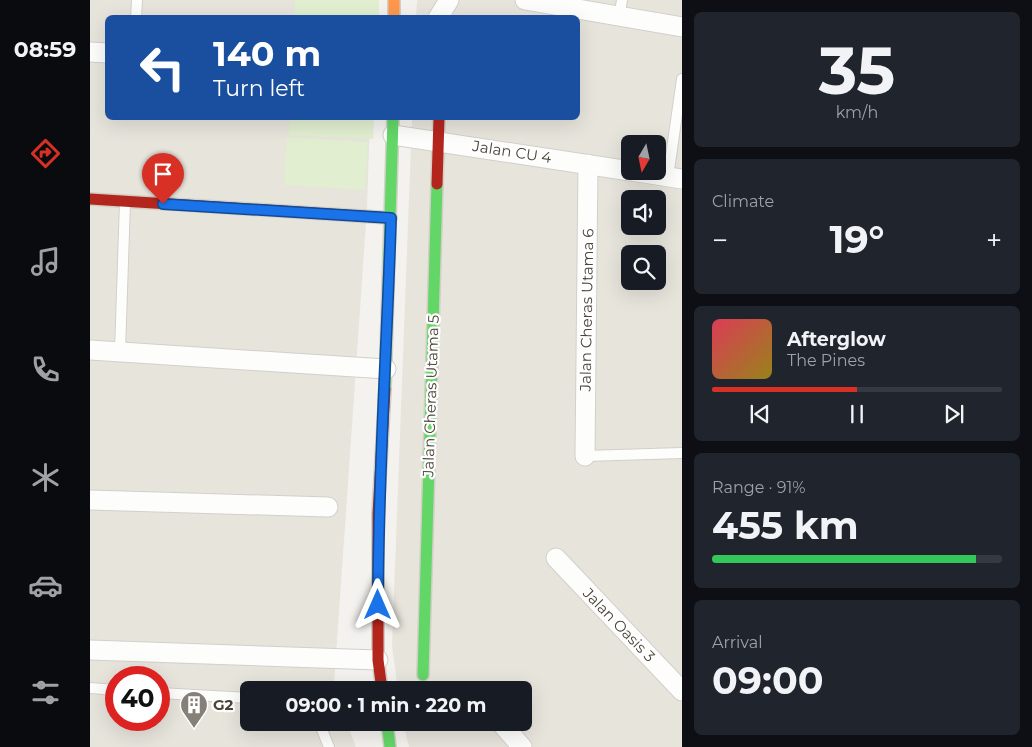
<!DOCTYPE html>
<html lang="en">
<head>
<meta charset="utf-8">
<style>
  body { margin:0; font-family:Montserrat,sans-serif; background:#20242c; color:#f1f3f6; height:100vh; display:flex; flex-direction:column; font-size:19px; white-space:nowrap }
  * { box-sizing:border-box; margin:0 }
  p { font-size:16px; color:#9ea1a6 }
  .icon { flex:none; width:28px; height:28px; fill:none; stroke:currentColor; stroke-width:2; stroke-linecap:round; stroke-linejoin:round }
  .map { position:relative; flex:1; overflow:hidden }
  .sheet { display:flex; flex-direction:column; gap:12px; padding:12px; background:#0d0f14; width:350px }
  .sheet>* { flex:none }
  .hud { position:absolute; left:15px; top:15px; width:475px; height:105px; border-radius:8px; box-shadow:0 5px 20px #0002; background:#1a4fa0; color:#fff; overflow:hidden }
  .needle { width:32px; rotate:189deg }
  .controls { position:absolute; left:531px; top:135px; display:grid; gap:10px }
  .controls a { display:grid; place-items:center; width:45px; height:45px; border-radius:8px; background:#171b24; box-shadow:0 5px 20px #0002; font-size:25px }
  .speed { position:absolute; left:15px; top:666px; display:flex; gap:10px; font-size:25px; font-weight:700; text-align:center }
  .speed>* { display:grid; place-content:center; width:65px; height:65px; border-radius:50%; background:#171b24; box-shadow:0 5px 20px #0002; line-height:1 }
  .speed .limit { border:8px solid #d22; background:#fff; color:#111 }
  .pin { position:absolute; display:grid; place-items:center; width:42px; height:42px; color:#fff; margin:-51px -21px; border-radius:50% 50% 50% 0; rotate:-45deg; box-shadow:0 0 5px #0007 }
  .pin .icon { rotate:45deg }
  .me { position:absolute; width:55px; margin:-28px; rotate:0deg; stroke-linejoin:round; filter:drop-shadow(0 0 4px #0008) }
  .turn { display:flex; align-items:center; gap:18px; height:105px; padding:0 25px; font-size:22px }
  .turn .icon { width:65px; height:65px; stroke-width:2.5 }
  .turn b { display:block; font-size:35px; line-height:42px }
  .big { font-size:38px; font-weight:700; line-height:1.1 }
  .sheet .card { flex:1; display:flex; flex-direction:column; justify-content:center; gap:8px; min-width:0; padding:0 18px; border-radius:8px; background:#20242c }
  .sheet .dial { align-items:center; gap:0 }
  .dial b { font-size:65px; line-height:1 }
  .song { display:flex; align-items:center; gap:15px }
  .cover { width:60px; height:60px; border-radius:8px; background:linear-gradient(135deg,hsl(350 70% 55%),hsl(50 70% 35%)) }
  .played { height:5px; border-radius:2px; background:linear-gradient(90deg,#d93025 50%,#363941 50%) }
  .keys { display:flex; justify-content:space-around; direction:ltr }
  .heat { display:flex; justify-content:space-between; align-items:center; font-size:28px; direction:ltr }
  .charge { height:8px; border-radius:4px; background:linear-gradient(90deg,#34c759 91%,#363941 0) }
  .trip { position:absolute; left:150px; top:681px; width:292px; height:50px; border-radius:8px; background:#171b24; box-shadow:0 5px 20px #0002; font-weight:700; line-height:50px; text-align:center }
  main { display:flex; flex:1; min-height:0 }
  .menu { display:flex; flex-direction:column; width:90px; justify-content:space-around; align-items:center; background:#090b0e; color:#9ea1a6 }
  .menu .icon { width:35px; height:35px }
  .menu .current { color:#d93025 }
  .menu b { font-size:22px; color:#f1f3f6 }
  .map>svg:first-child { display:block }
  .residential { fill:#e7e4dc; fill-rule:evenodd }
  .green { fill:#e1eecf }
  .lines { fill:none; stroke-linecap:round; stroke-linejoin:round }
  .lane-casing { stroke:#d2d0cb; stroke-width:12 }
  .street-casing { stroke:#d2d0cb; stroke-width:21 }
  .fast-casing { stroke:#d3cfc5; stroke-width:14 }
  .slow-casing { stroke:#d3cfc5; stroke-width:14 }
  .jam-casing { stroke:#d3cfc5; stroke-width:14 }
  .lane { stroke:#fdfdfc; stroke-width:10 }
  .street { stroke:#fdfdfc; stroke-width:19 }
  .fast { stroke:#63d668; stroke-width:11 }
  .slow { stroke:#ff974d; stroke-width:11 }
  .jam { stroke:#b3261e; stroke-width:11 }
  .route-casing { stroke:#114b97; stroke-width:12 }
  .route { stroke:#1a73e8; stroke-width:9 }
  .labels { text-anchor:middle; stroke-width:4.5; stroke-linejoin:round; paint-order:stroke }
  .street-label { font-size:15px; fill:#4b4439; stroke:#fff }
  .poi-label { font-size:15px; font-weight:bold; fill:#4b4439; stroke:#fff; text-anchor:start }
</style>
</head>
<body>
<main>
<nav class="menu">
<b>08:59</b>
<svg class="icon current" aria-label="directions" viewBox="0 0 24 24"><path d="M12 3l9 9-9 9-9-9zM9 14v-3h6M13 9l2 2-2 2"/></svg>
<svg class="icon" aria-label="music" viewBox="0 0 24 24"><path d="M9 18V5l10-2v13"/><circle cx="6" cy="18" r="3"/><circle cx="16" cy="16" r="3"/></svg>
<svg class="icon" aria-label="phone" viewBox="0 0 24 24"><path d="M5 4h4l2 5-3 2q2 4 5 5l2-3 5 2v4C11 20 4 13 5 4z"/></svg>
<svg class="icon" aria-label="climate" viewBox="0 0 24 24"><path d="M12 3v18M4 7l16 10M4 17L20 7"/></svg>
<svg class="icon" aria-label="car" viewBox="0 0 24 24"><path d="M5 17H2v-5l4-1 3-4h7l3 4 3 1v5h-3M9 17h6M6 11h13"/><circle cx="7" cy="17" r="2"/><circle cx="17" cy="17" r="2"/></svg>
<svg class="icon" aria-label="filters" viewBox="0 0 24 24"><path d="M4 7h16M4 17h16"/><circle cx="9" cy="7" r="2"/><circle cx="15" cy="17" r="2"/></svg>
</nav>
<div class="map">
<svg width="592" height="747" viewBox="0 0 592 747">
  <rect width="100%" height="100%" fill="#f4f2ee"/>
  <path class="residential" d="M0,0H285L284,17L18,18V118H280L277,209L244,685L246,690H159V722L257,723L266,747H0ZM26,678H69V720H26Z
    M327,0H592V747H319L313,723L434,722V690H308L302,646L322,118H488V18L326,17ZM540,144H568V171H540ZM540,199H568V226H540ZM540,254H568V281H540Z"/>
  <path class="green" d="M205,0H289V17H204Z
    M200,118H284L283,139L199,135Z
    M197,137L278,142L275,190L194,185Z"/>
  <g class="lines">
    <defs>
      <path id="lane" d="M46,18L47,0
        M529,18L532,0
        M578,177L592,79
        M30,351L35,202
        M495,456L592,453
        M0,688L26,690
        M69,693L159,698
        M229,722L239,747"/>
      <path id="street" d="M435,0L592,27
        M348,18L359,0
        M0,52L18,53
        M303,135L540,171
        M542,171L592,179
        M0,350L296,369
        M495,456L498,164
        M0,500L238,507
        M466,558L592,691
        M0,650L288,660
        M410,722L432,747"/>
      <path id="fast" d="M295,389L303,118
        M333,675L347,184
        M297,722L300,747"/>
      <path id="slow" d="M304,0V18"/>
      <path id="jam" d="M347,184L349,118
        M0,199L301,218
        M292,690L288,660V514L295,389"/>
    </defs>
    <use href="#lane" class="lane-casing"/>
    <use href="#street" class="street-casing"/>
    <use href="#fast" class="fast-casing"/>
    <use href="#slow" class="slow-casing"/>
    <use href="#jam" class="jam-casing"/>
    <use href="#lane" class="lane"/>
    <use href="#street" class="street"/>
    <use href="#fast" class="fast"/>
    <use href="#slow" class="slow"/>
    <use href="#jam" class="jam"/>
  </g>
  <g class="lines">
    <defs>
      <path id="route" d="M73,204L301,218C297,347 288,476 288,605"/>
    </defs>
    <use href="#route" class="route-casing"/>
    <use href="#route" class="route"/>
  </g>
  <defs>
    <symbol id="building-pin" viewBox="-11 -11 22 30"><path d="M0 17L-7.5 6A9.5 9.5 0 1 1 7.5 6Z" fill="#868178" stroke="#fff"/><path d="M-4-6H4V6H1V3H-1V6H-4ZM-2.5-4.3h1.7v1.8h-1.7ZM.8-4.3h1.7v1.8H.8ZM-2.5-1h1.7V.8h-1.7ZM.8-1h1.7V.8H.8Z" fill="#fff"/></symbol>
  </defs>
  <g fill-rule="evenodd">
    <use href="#building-pin" x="88" y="689" width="32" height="43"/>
  </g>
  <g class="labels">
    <g class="street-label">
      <text transform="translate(422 152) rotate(9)" y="5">Jalan CU 4</text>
      <text transform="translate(497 310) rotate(-89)" y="5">Jalan Cheras Utama 6</text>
      <text transform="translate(341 396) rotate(-88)" y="5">Jalan Cheras Utama 5</text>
      <text transform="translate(529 625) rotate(46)" y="5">Jalan Oasis 3</text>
    </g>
    <g class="poi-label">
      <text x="123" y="710">G2</text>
    </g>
  </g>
</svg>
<div class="controls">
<a><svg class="needle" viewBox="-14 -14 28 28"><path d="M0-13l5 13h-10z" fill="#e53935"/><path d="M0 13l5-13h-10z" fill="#9ea1a6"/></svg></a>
<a><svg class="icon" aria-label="sound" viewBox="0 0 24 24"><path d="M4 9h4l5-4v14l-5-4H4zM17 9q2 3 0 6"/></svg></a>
<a><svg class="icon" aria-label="search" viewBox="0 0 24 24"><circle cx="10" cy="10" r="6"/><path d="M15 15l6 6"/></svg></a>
</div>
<div class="speed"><div class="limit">40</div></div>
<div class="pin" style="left:73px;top:204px;background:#d93025"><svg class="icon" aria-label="arrive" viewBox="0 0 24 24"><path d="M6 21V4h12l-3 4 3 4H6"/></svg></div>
<svg class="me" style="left:288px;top:605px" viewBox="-20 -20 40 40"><path d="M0-17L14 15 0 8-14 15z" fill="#1a73e8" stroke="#fff" stroke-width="4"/></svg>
<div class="trip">09:00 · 1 min · 220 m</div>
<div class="hud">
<div class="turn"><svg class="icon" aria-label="left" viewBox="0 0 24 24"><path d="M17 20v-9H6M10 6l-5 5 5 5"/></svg><div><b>140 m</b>Turn left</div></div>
</div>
</div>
<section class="sheet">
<div class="card dial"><b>35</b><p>km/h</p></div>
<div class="card"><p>Climate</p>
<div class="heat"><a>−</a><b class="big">19°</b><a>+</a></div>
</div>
<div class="card">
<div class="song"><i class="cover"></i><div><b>Afterglow</b><p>The Pines</p></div></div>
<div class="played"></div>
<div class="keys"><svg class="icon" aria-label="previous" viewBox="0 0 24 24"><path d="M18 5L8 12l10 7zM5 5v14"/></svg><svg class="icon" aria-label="pause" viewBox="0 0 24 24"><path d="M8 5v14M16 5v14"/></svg><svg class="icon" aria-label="next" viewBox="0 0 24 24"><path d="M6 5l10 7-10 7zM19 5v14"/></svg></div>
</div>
<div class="card"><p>Range · 91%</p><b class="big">455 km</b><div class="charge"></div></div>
<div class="card"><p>Arrival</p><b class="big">09:00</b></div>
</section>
</main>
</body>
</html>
